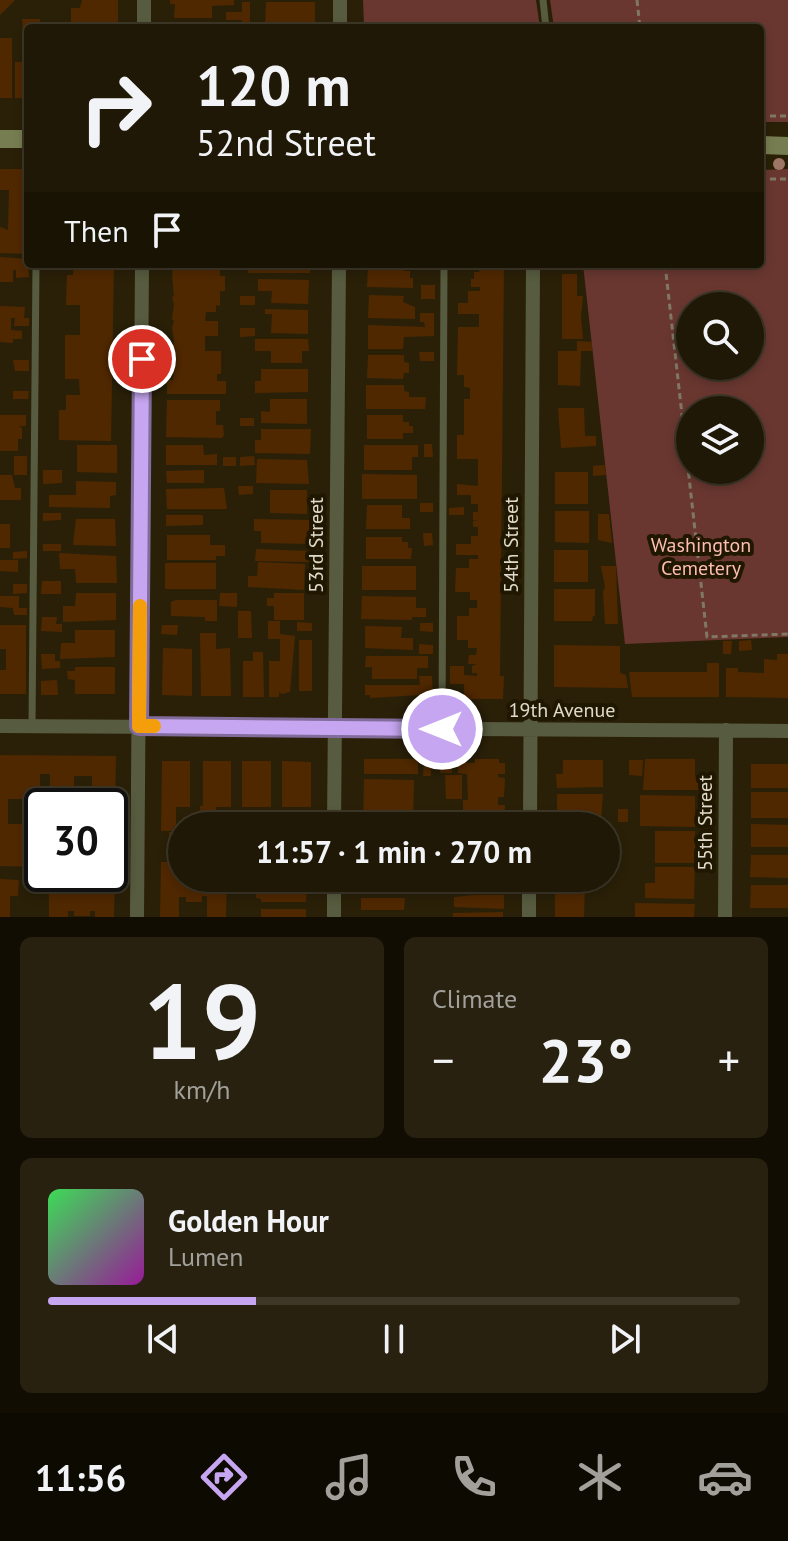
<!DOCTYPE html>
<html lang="en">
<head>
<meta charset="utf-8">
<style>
  body { margin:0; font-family:"PT Sans",sans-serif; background:#282110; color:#f1f3f6; height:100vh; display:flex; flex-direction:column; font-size:30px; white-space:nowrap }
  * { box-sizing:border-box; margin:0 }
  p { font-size:26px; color:#a2a09b }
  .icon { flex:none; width:44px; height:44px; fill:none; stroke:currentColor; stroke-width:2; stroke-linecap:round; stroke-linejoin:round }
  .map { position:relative; height:917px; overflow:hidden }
  .sheet { display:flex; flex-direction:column; gap:20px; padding:20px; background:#120d03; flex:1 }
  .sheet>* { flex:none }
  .guide { position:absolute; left:24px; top:24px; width:740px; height:244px; border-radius:8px; box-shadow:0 4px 12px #0003,0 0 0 2px #3d3728; background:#201806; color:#f1f3f6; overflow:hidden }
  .fabs { position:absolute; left:676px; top:292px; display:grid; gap:16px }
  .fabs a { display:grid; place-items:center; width:88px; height:88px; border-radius:50%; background:#201806; box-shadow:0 4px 12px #0003,0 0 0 2px #3d3728; font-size:40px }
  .speed { position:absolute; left:24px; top:788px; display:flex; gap:16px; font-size:40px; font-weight:700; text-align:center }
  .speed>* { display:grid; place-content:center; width:104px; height:104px; border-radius:50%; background:#201806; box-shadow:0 4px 12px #0003,0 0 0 2px #3d3728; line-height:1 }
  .speed .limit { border:4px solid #111; border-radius:12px; background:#fff; color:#111 }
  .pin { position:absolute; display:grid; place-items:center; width:68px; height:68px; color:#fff; margin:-34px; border:4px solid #fff; border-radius:50%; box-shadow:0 2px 8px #0007 }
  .me { position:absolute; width:88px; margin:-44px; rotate:270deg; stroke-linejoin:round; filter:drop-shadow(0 0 6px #0008) }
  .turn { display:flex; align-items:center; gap:28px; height:168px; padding:0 40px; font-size:36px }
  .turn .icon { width:104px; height:104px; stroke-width:2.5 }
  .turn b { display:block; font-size:56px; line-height:68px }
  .then { display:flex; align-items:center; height:76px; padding:0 40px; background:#0003; gap:16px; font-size:30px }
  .big { font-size:60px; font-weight:600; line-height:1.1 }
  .sheet .tile { flex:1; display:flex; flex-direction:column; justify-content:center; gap:12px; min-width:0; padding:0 28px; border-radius:12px; background:#282110 }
  .sheet .dial { align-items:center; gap:0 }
  .dial b { font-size:104px; line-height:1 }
  .song { display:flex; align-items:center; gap:24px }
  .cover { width:96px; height:96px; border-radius:12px; background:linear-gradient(135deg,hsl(130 70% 55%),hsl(300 70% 35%)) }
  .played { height:8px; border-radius:4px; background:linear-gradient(90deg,#c6a6f0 30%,#3d3728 30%) }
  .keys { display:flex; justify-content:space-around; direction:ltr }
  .heat { display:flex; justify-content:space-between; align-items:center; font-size:44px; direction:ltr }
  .sheet .tiles { flex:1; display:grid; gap:20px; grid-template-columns:1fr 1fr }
  .tile:last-child { grid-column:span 2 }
  .trip { position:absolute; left:168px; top:812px; width:452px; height:80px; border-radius:40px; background:#201806; box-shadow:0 4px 12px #0003,0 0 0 2px #3d3728; font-weight:600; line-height:80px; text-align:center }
  .dock { display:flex; height:128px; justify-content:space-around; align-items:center; background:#0d0a02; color:#a2a09b }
  .dock .icon { width:56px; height:56px }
  .dock .current { color:#c6a6f0 }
  .dock b { font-size:36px; color:#f1f3f6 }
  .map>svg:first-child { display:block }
  .green { fill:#693730; fill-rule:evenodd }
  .building { fill:#502800; fill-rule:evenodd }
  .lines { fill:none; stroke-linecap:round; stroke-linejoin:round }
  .path { stroke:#807864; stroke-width:3; stroke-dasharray:6 4; stroke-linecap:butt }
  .lane { stroke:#575c40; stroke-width:7 }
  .street { stroke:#575c40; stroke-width:14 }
  .secondary { stroke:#767d50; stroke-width:18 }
  .tree { fill:#9e7666 }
  .route-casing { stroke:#816c9c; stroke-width:20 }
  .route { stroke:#c6a6f0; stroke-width:14 }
  .slow { stroke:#f59e0b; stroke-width:14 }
  .labels { text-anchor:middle; stroke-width:8; stroke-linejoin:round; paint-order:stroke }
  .street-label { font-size:20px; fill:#e0dacb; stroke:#201701 }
  .park-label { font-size:20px; fill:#fdbdb2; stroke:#201701 }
</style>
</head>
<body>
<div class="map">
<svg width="788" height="917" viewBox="0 0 788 917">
  <rect width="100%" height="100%" fill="#2a2008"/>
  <path class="green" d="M363,0H536L540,28L364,25Z
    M550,0H788V122H760V28H554Z
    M788,169V637L625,644L583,264H760V170ZM690,306H750V366H690ZM690,410H750V470H690Z"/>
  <path class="building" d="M0,0H15L0,15Z
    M82,0H118V28H71V8H80Z
    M170,0H234V5L212,6V18H174L175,4H170Z
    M242,2H250V28H242V20H226V12H242Z
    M266,2H315V28H265Z
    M22,19H40V28H28V34H23Z
    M175,22H212V28H175Z
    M0,38H12V98H0Z
    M15,62H28L27,98H15Z
    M0,169H28V254L0,253V227L8,230L9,190H0Z
    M0,257L28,259L29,277L16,278V270H13V282H0Z
    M74,264H114L111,441L59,440V410H66V395H80L79,379H65V335H80V305H66L67,275H73Z
    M174,264H220V276H225V291H220V306L216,305V312H206L205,321H218V336H205V351H221V374H217V381H226V394H167V380H173L174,371L172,364L174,351L172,349L174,341L172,328L174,321L172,319L174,305L172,297L174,296L172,275H174L172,274Z
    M248,264H310V273H248Z
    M480,264H504L500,676H504L503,699H464V684H450V666H464V675L477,676V673H472V666L477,664H468L469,655H476L477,648H468V640H457V616H469V608H477V600H470V592H455L456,568H469V559H478V555H456V544H471V536H478V527H473V521L478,520H473V512H478V504H471V495H457V484L478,486V459H457V435H464V399H470V388L464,387V375H457L458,327H479V314H458V303H468V291H480V287H471V279H474V272H479Z
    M368,265L404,266V271H410V278H413V288L367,287Z
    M562,274H577V296H583L581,316L583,339H562Z
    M258,279L309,280L308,304L271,303L272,291H258Z
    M421,285H435V299H421Z
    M369,295L404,296L403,302L415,307V319L368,318Z
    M240,296H255V305H240Z
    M0,306L25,307L24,318H29V326H14L15,318H11V330L22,331V339H13V343L0,342Z
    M265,309L308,310V334L271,333L272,314H265Z
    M420,313H434V336L404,337L403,349H368V325L425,327L424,322H420Z
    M240,328H255V336L240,337Z
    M255,339H308L309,351H302V363H271V351H255Z
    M577,341L592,342V351H581L580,386L558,385V351H577Z
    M419,352H434V361H420Z
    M368,355H404V362L409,363V373H404L403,379L367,378Z
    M13,360H29V371H15Z
    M261,369H308V392L255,393V381H261Z
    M366,385H404V391L409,392V397H426L425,409H366Z
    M13,391H29L28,399H13Z
    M270,399H307V424L261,423V411L270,412Z
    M167,400H220V411H216V425H223L224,435L222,438L166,437Z
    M558,408H584L585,436H596V446L561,448Z
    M0,415H26V426H19L22,428V439H18V451H0Z
    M367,415H403V422H409V426H413V433H403V439H367Z
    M240,418H254V426H240Z
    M261,429H311L310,454L255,453V440H261Z
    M424,444H432L433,457H424Z
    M77,445H117V473L77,472Z
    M166,445H203L204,455L217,454V465H166Z
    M364,445H418V457H412V470H364Z
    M14,456H27V475H14Z
    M254,456L255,465L240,466V457Z
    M223,457H236V466H223Z
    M257,459L307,460L309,484L256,483Z
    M605,465L606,475L593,476V466Z
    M43,470H62V483L43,484Z
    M204,470V483H167L166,471Z
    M555,472H588V504H555Z
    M362,474L417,475V499H362Z
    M0,475H12L15,488H21V500H0Z
    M76,481L116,482V495L110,496V508L49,507V495H76Z
    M238,486H253V494L239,495Z
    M224,488L227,509H167L166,489Z
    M270,490H307V514L270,513Z
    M420,503H433V512H420Z
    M367,505H402V518H410V529H366Z
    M464,507V515H449V508Z
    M555,511H589V543L555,542Z
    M43,513H61V520L43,521Z
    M598,514H609L612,543L598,540Z
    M166,515H203V525L166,526Z
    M76,519H115L116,546L73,545Z
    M254,519L309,520V544L261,543V531H254Z
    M0,524H10V548H0Z
    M423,533H432L433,545L424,546Z
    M167,535H210V545H225V556H216V560H167Z
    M366,537H402V542H408V548H412L411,559H366Z
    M43,544H61V551H43Z
    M256,549L310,551V562L255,561Z
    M554,550H588V582H554Z
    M27,551V558L13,559V552Z
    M59,553L116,556L117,583H76L75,569H60Z
    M0,560H18V572L0,571Z
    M258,562L305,564L304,590L248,587V576H257Z
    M165,563H216V589H165Z
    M362,566H416V590H362Z
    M601,566H616L618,624H605L603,592L605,587Z
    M42,581H61V594H41Z
    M13,584H27V593L13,594Z
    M554,589H595V616H593L592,621H554Z
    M76,593H116V620L63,622V606H75Z
    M220,593H237V607L219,606Z
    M274,593H304V620H274V606H267V598H274Z
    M0,596H19V608H27V615H14L13,608L0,607Z
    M362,596L416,597V608H426V617H412V620L361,619Z
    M176,600H217V621H205V617L171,616V602Z
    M238,611H251L252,638H238Z
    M42,617H57L56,624H62V632L41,631Z
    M268,621H280V634L295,636L290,692L282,694L279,692V697H269V661H280V639H268Z
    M297,622L312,623V631H297Z
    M420,623H433V632L420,631Z
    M0,625H26V694H0V670H6V649H0Z
    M162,625H178L177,635L161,634Z
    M365,626L402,627L401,638H413V650L365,648Z
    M75,630H115V657L60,659L61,643H75Z
    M200,633H216V649L230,648L231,696H201Z
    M299,640H312V691H299Z
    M751,640L752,650L739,651V641Z
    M723,641H732L731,654H723Z
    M419,644L433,645V654H419Z
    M554,645L620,646V673L626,675L628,688L554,687Z
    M163,648L192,649V696L162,695Z
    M253,652H263L264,697H243V661H253Z
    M41,654H55V661H60V668L42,669Z
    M777,654H788V698L726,697V668H738V672L764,673V659L777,660Z
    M366,656H428V668H417V679H372V667H365Z
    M707,663H719V697H632L629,672H707Z
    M75,667H115V694H75V680L68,679L67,671H75Z
    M419,676H432L433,698H420V695L370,698V695H365V685H420Z
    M57,680L58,695H41V681Z
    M0,755L116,756L114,868H110V806H92V776H74V806H40V799H8V824H40L42,867L0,866ZM40,774H50V792H40Z
    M441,755H449L448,766H452V773H440Z
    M364,759H418V774H364Z
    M424,759H431V776H423Z
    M475,759H499V763H505V774H498V777L505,778L504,797H498V805H505L504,826L466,824V817H474V814H463V800H468L467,774L458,773V763H475Z
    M645,759H695V776H698L700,790H643Z
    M563,760H603V787L557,788L556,774H563Z
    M629,760H643L642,776L629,775Z
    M162,761H190V807H176V831H161Z
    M203,761H231V807H216V821H200V806H203Z
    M242,761H271V807H242Z
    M282,761L311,762V807H282Z
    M751,764H788V788H751Z
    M445,775H462V799H446Z
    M364,779L414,780L413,826H363Z
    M751,792H788V818H751Z
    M557,794H603L601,822H585V826H557Z
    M640,795L695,796V827L640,826Z
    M618,809H628V822H618Z
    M224,814H250V816L255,817V826H224Z
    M263,816H289L290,826H263Z
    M183,817H197V826H183Z
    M296,817H311V826H296Z
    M751,824L788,825V847H751Z
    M655,831H695V863H655Z
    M169,832H182V844H169Z
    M169,850H182L180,875L182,878H227L226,917H207V896H202V902H186V897H179V917H160L161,862H169Z
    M751,855H788V878L750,877Z
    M655,867H695L694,899L645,898V883H655Z
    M49,876H68V888L73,889V885H91V889H96V876L115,877L114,917H95V911H90V916H74V911H68V917H49Z
    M261,878H307L306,902H261V899L256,898V887H261Z
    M555,878H600V885H585L584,917H555Z
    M0,879L19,880L18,896H10V917H0Z
    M467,879L504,880V893L466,892Z
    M361,883H413V894L360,893Z
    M751,885H788V908H750Z
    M474,895H504V909L454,907V897Z
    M361,898H405L404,910H361Z
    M635,903L695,904L694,917H635Z
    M261,909H306V917H261Z
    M503,912V917H453V913Z"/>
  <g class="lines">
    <path class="path" d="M637,0L640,28
      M760,116H788
      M760,179H788
      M665,264L707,637L788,634"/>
    <path class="lane" d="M543,0L546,28
      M32,726L36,264
      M442,729L444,264"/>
    <path class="street" d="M144,28V0
      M340,28V0
      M0,726L788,731
      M334,826L339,264
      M530,826L533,264
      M137,917L142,264
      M334,917V878
      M529,917V878
      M725,917L726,730"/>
    <path class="secondary" d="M0,139H28
      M760,145L788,146"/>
  </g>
  <circle class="tree" cx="779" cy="164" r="6"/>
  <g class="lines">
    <defs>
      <path id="route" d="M142,359L139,726L442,729"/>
    </defs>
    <use href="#route" class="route-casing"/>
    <use href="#route" class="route"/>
    <path class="slow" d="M140,606L139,726H154"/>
  </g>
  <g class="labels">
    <g class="street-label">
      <text transform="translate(316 545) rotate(-90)" y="7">53rd Street</text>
      <text transform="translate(511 545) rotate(-90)" y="7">54th Street</text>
      <text x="562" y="717">19th Avenue</text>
      <text transform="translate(705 823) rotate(-90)" y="7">55th Street</text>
    </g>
    <g class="park-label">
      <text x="701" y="552">Washington<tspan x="701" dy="23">Cemetery</tspan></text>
    </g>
  </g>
</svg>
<div class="fabs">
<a><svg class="icon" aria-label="search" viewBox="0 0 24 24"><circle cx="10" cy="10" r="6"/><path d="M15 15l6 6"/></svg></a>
<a><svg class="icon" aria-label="layers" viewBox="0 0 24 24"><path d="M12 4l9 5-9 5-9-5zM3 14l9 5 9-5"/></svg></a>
</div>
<div class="speed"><div class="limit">30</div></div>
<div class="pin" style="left:142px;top:359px;background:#d93025"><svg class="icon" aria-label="arrive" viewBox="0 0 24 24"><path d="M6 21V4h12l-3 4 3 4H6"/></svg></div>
<svg class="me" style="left:442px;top:729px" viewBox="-20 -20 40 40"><circle r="17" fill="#c6a6f0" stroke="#fff" stroke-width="3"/><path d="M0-11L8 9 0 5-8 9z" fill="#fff"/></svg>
<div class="trip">11:57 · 1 min · 270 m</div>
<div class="guide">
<div class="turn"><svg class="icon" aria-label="right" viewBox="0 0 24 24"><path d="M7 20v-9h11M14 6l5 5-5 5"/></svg><div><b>120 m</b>52nd Street</div></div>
<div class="then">Then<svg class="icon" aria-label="arrive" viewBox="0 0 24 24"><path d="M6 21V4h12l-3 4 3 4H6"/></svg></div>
</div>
</div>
<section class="sheet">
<div class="tiles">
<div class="tile dial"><b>19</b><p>km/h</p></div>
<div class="tile"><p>Climate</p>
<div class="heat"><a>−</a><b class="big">23°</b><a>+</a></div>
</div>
<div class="tile">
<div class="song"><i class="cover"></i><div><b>Golden Hour</b><p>Lumen</p></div></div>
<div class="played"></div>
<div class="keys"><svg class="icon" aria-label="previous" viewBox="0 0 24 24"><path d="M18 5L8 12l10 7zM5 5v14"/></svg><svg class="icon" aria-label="pause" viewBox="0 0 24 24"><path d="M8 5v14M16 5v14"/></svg><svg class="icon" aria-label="next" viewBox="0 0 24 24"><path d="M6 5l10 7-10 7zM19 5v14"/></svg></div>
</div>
</div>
</section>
<nav class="dock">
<b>11:56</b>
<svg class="icon current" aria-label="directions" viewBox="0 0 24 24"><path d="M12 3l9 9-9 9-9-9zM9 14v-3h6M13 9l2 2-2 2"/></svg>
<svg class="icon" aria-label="music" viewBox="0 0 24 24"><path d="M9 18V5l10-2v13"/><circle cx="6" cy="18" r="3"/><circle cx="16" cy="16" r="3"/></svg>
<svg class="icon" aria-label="phone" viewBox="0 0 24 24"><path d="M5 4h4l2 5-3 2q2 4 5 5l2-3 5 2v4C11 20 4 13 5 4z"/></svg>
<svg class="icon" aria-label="climate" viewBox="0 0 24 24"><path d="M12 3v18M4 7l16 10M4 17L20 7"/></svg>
<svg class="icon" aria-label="car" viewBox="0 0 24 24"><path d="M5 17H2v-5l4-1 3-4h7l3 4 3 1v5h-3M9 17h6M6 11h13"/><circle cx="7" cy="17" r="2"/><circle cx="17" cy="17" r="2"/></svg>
</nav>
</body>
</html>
